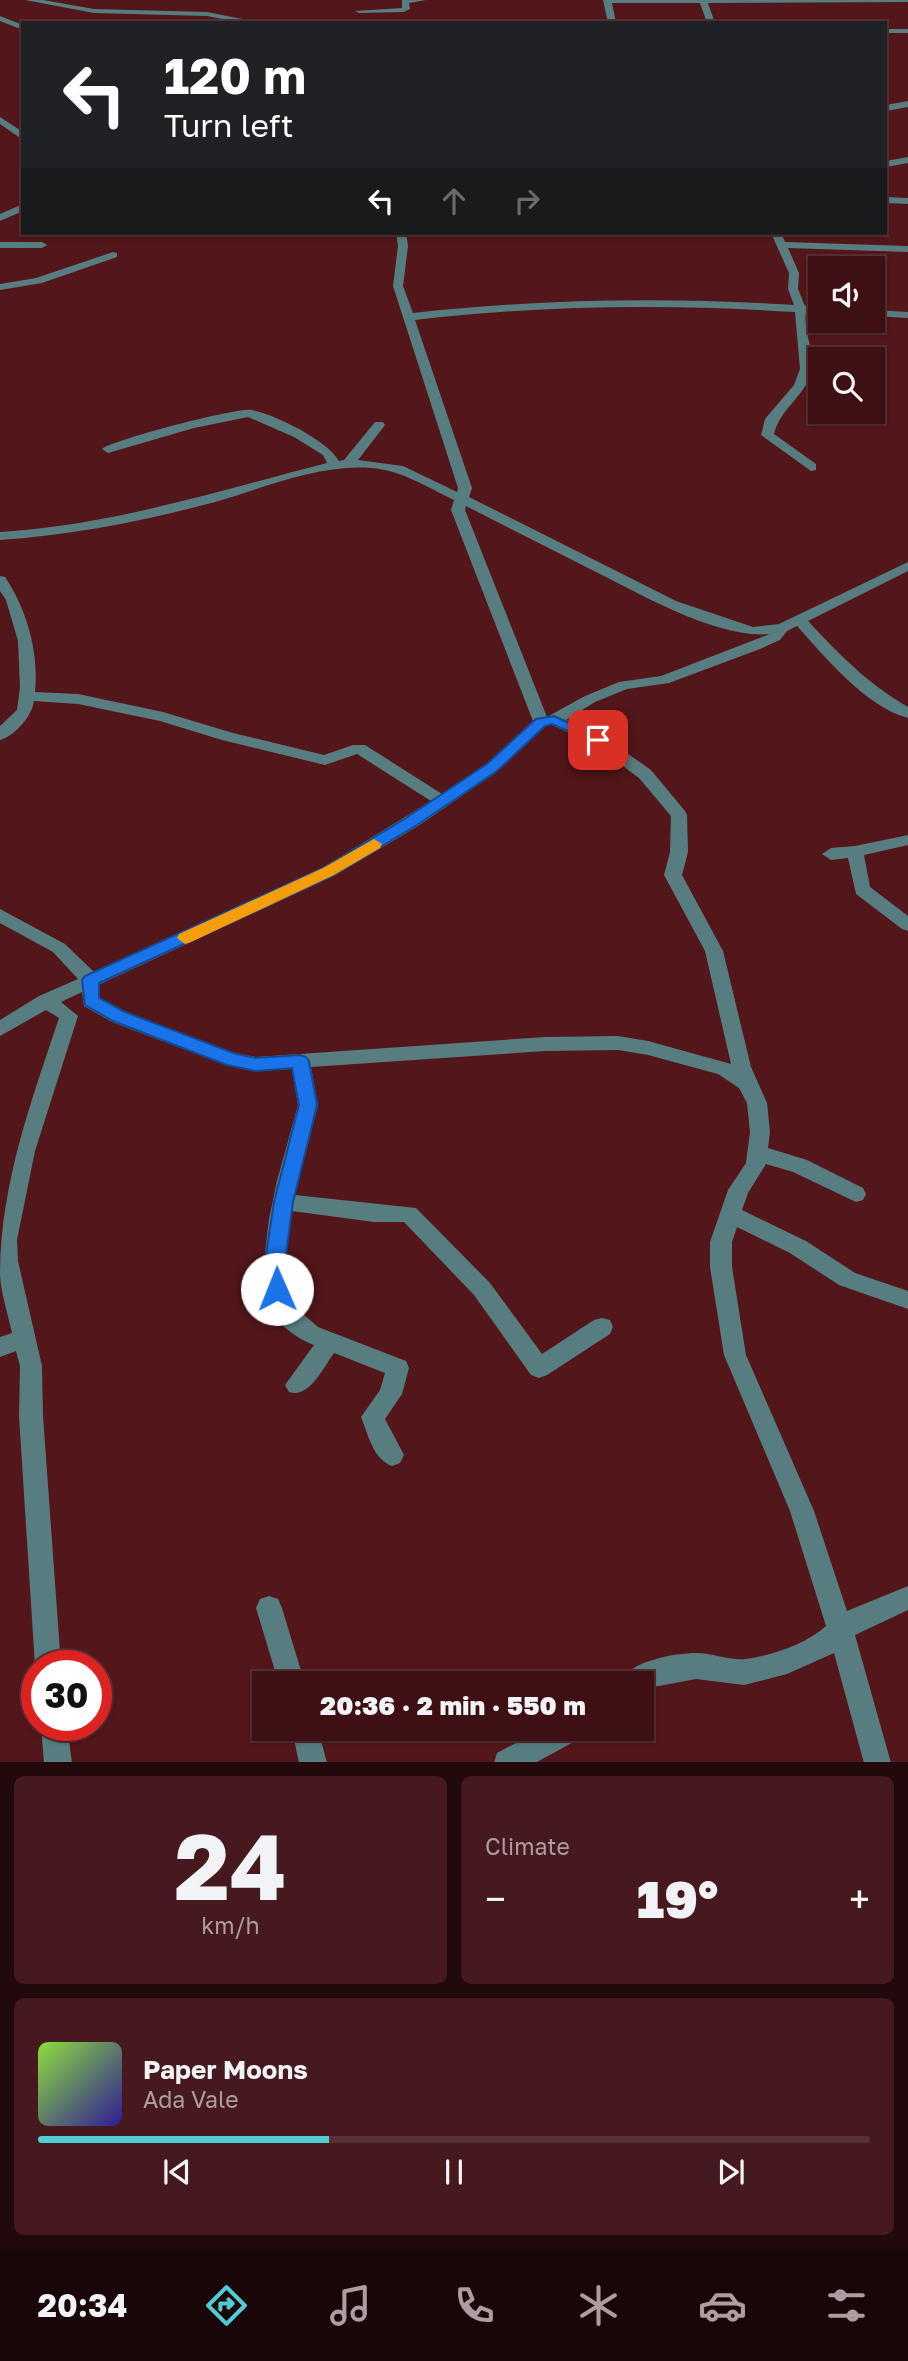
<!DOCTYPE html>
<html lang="en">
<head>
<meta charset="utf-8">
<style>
  body { margin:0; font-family:"Golos Text",sans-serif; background:#45191d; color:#f1f3f6; height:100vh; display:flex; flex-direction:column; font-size:26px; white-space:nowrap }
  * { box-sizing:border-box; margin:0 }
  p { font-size:23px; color:#ad9da0 }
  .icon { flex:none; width:38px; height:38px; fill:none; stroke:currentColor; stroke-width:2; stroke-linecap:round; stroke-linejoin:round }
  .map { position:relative; height:1762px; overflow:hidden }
  .details { display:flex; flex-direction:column; gap:14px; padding:14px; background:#22090b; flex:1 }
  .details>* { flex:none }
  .top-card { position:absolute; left:21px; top:21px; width:866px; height:214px; border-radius:0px; box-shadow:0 2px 5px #0004,0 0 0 2px #573034; background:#202124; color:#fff; overflow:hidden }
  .buttons { position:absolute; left:808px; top:256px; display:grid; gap:14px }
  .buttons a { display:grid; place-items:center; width:77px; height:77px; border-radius:0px; background:#3e1014; box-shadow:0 2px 5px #0004,0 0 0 2px #573034; font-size:35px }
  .speed { position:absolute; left:21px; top:1650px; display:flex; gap:14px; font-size:35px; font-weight:700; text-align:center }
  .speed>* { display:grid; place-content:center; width:91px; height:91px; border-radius:50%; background:#3e1014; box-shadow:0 2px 5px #0004,0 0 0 2px #573034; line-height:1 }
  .speed .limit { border:10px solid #d22; background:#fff; color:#111 }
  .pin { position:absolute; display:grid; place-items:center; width:60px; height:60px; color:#fff; margin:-30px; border-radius:14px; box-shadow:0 4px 10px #0006 }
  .me { position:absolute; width:77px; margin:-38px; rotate:359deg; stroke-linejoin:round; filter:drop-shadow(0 0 5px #0008) }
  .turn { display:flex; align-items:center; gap:24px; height:147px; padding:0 28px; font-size:32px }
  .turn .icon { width:91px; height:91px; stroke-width:2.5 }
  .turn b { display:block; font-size:49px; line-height:60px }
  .lanes { display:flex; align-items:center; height:66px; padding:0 28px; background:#0003; justify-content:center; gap:35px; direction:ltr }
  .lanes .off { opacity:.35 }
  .big { font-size:52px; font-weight:800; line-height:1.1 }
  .details .card { flex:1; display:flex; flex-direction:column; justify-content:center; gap:10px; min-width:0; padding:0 24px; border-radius:10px; background:#45191d }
  .details .dial { align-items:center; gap:0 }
  .dial b { font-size:91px; line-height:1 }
  .song { display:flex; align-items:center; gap:21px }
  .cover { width:84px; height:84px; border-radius:10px; background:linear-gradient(135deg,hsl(90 70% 55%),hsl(250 70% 35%)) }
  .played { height:7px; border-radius:4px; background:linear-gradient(90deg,#51ccd3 35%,#573034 35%) }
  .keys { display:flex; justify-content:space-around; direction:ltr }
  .heat { display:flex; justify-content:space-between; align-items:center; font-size:38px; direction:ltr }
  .details .tiles { flex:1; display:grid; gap:14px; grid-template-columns:1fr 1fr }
  .card:last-child { grid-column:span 2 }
  .trip { position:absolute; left:252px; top:1671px; width:402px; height:70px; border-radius:0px; background:#3e1014; box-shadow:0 2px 5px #0004,0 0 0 2px #573034; font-weight:800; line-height:70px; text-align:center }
  .menu { display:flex; height:112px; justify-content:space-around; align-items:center; background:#190608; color:#ad9da0 }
  .menu .icon { width:49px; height:49px }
  .menu .active { color:#51ccd3 }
  .menu b { font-size:32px; color:#f1f3f6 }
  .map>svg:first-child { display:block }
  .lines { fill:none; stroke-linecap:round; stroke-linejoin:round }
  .minor { fill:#587d80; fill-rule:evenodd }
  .route { fill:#1a73e8; stroke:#114b97; stroke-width:2 }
  .slow { fill:#f59e0b }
</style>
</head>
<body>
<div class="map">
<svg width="908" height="1763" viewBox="0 0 908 1763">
  <rect width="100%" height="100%" fill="#53161a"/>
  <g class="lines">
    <path class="minor" d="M25,0H43L94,9L207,12L262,23H243L207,16L94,13Z
      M402,0H426L409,3L410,9L404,12L359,13L355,11L402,8Z
      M603,0H908V2L708,3L715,23H707L700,3H612L616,23H608Z
      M0,16L23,25V30L0,21Z
      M886,29H908V33H886Z
      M908,101V107L886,111V105Z
      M0,117L23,132V140L0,124Z
      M908,157V163L886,167V161Z
      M886,197L908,198V204L886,203Z
      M23,204V211L0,221V214Z
      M396,233H406L408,246L403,286L413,313C540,299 666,297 794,305L788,289L789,273L771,233H781L785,242L908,246V252L788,248L799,273L798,289L805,306L821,307V313L806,312C803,332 816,354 811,373C804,397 780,409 774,434L816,464V470L811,471L761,435L765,419L794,385L800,369L795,312C667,304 542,305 415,320L472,488L469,497L676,601L753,627L779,624L908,562V571L808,621C839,654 868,684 908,707V718C866,707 825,657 797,626L787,631L780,640L760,649L669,683L627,689L595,702L566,720L604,737L651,770L685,811L687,815L688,852L682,875L723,951L751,1067L767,1103L770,1132L768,1148L807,1160L863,1188L866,1194L863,1200L856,1202L793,1172L766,1164L748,1193L742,1210L806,1241L855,1273L908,1291V1309L839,1285L790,1253L737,1227L732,1242V1267L746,1355L814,1511L847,1611L908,1586V1610L855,1635L891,1763H864L834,1653L787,1674L744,1685L696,1679L648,1688L642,1692V1684H619C628,1661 674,1653 697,1653C713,1653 730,1661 746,1659C773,1655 806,1644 826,1626L790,1511L724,1355L710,1267V1242L728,1190L746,1163L750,1132L747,1103L739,1088L718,1074L648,1055L618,1050L545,1051L311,1067L318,1105L295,1195L416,1208L490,1283L542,1354L594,1320L602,1318L610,1320L613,1327L610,1334L547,1375L539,1378L531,1375L474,1295L404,1222H374L292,1211L286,1261L289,1302L318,1327L406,1361L409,1368L402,1394L385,1419L404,1455L400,1463L392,1466C373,1459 368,1434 361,1417L380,1390L385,1373L334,1353C323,1368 309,1399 289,1392L285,1385L314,1345C297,1339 275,1322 267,1306L264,1261L269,1219L277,1181L298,1105L292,1069L256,1071L226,1065L112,1022L84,1006L82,992L61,1002L78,1016L35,1151L17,1240L18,1261L42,1366L43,1416L61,1666H37V1670L35,1666L19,1416L20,1366L16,1351L0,1357V1337L12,1333C8,1314 1,1294 0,1275C0,1185 31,1102 59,1018L46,1010L0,1036V1020L39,996L78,979L53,952L0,923V909L65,944L94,972L322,868L431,801L357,754L325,765L222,740L160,721L78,704L34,701C32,716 15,736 0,740V726L17,710L20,687L18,641L6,600L0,591V576L5,577C27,610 39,652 35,692L78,694L163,712L233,733L324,755L353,745H365L442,794L486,765L533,721L451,510L454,500C427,487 401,470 371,468C319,464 264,488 215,502C144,521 74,535 0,540V532C113,525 218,491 327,463L323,455L294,437L248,417L194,428L108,453L102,449C112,440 238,407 252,410C276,415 327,440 339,461L344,460L375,422H383L385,425L358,460L403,466L457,492L458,488L393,286L398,246ZM466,506C507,527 549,548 590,569C639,593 716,639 770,634L661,676L619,682L585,696L547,717L465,510ZM547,725H552L592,743L639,778L671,816L670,852L664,875L705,951L731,1064L648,1041L618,1036L545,1037L256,1057C208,1049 143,1022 100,998V984L334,876L418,826L498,771Z
      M0,242H42L47,245L42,248H0Z
      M113,252L117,253V257L42,283L0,290V284L36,278Z
      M873,310L908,312V318L873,316Z
      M908,835V845L864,855L870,887L908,916V931L902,929L856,894L848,858L831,860L822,854L831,848L855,846Z
      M269,1596L278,1599L282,1608L305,1684H279L256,1608L260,1599Z
      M41,1726H67L72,1763H44Z
      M292,1729H318L327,1763H299Z
      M542,1729H582L579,1739L535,1763H494L497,1753Z"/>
  </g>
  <path class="route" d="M554,716L605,740L598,744L552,724L545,726L497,771L417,825L334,875L99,983V998L125,1012L236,1054L256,1058L300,1055L306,1057L309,1061L317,1105L293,1202L285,1261L287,1289L284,1295L277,1297L270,1295L267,1289L265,1261L274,1202L299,1105L292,1068L256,1071L227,1065L113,1021L85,1005L82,980L85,976L323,868L406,818L487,764L536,719Z"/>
  <path class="slow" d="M374,839L382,844L380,848L334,875L191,942L185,944L177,938L179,934L323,868Z"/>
</svg>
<div class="buttons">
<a><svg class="icon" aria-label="sound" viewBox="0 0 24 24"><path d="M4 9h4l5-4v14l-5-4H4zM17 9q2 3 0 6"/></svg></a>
<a><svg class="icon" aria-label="search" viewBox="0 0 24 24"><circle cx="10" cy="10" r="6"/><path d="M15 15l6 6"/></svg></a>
</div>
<div class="speed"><div class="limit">30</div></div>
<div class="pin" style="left:598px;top:740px;background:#d93025"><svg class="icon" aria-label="arrive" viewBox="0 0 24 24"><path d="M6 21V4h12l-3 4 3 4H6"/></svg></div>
<svg class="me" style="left:277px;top:1289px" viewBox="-20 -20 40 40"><circle r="19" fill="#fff"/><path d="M0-13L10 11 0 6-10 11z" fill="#1a73e8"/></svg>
<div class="trip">20:36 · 2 min · 550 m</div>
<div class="top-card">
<div class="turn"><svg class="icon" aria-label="left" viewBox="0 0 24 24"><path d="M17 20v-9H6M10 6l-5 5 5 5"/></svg><div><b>120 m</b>Turn left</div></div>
<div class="lanes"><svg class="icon" aria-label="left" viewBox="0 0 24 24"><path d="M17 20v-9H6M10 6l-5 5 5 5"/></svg><svg class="icon off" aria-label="ahead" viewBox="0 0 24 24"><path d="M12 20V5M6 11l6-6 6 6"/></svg><svg class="icon off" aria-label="right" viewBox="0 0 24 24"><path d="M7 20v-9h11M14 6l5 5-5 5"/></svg></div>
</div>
</div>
<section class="details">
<div class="tiles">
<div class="card dial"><b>24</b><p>km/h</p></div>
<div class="card"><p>Climate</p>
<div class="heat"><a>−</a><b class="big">19°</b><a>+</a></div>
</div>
<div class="card">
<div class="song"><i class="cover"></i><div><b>Paper Moons</b><p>Ada Vale</p></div></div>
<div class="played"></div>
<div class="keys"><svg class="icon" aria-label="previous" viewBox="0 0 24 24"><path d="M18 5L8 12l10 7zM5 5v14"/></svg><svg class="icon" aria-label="pause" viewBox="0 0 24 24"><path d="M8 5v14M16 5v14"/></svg><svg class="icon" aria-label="next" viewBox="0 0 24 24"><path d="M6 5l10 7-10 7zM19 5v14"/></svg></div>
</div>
</div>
</section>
<nav class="menu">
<b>20:34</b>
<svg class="icon active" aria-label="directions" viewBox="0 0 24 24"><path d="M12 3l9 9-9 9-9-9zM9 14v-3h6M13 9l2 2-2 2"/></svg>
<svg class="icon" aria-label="music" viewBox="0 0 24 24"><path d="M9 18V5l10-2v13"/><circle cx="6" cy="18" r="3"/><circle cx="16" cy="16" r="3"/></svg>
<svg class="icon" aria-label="phone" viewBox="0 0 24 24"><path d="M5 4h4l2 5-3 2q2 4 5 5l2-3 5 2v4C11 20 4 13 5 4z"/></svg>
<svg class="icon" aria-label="climate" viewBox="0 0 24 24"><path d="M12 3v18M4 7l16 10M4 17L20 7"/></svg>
<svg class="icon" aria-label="car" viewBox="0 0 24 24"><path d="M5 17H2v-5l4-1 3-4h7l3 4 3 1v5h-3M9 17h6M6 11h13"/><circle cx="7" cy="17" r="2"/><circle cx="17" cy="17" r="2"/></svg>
<svg class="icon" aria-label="filters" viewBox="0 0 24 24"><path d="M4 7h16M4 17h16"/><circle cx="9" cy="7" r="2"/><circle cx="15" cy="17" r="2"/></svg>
</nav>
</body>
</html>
